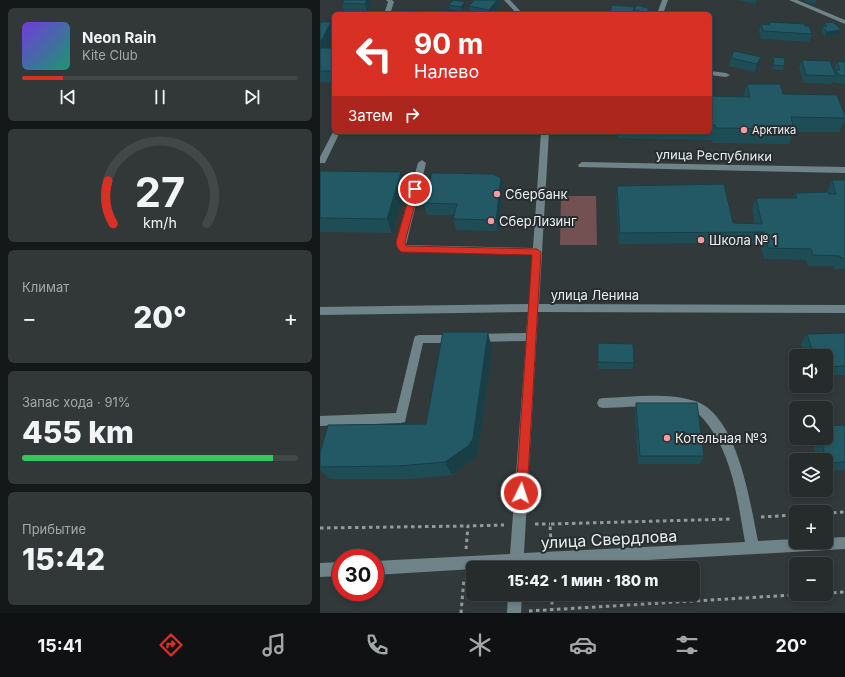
<!DOCTYPE html>
<html lang="ru">
<head>
<meta charset="utf-8">
<style>
  body { margin:0; font-family:Inter,sans-serif; background:#323738; color:#f1f3f6; height:100vh; display:flex; flex-direction:column; font-size:15px; white-space:nowrap }
  * { box-sizing:border-box; margin:0 }
  p { font-size:13px; color:#a4a7a9 }
  .icon { flex:none; width:22px; height:22px; fill:none; stroke:currentColor; stroke-width:2; stroke-linecap:round; stroke-linejoin:round }
  .map { position:relative; flex:1; overflow:hidden }
  .details { display:flex; flex-direction:column; gap:8px; padding:8px; background:#151818; width:320px }
  .details>* { flex:none }
  .top-card { position:absolute; left:12px; top:12px; width:380px; height:122px; border-radius:6px; box-shadow:0 2px 6px #0003,0 0 0 1px #424748; background:#d93025; color:#fff; overflow:hidden }
  .controls { position:absolute; left:469px; top:349px; display:grid; gap:8px }
  .controls a { display:grid; place-items:center; width:44px; height:44px; border-radius:6px; background:#262b2c; box-shadow:0 2px 6px #0003,0 0 0 1px #424748; font-size:20px }
  .speed { position:absolute; left:12px; top:549px; display:flex; gap:8px; font-size:20px; font-weight:700; text-align:center }
  .speed>* { display:grid; place-content:center; width:52px; height:52px; border-radius:50%; background:#262b2c; box-shadow:0 2px 6px #0003,0 0 0 1px #424748; line-height:1 }
  .speed .limit { border:6px solid #d22; background:#fff; color:#111 }
  .pin { position:absolute; display:grid; place-items:center; width:34px; height:34px; color:#fff; margin:-17px; border:2px solid #fff; border-radius:50%; box-shadow:0 1px 4px #0007 }
  .me { position:absolute; width:44px; margin:-22px; rotate:4deg; stroke-linejoin:round; filter:drop-shadow(0 0 3px #0008) }
  .turn { display:flex; align-items:center; gap:14px; height:84px; padding:0 16px; font-size:18px }
  .turn .icon { width:52px; height:52px; stroke-width:2.5 }
  .turn b { display:block; font-size:28px; line-height:34px }
  .then { display:flex; align-items:center; height:38px; padding:0 16px; background:#0003; gap:8px; font-size:15px }
  .big { font-size:30px; font-weight:800; line-height:1.1 }
  .details .widget { flex:1; display:flex; flex-direction:column; justify-content:center; gap:6px; min-width:0; padding:0 14px; border-radius:6px; background:#323738 }
  .details .dial { align-items:center; gap:0 }
  .dial svg { height:104px; overflow:visible; fill:none; stroke:#424748; stroke-width:7; stroke-linecap:round; text-anchor:middle }
  .dial text { fill:#f1f3f6; stroke:none }
  .song { display:flex; align-items:center; gap:12px }
  .cover { width:48px; height:48px; border-radius:6px; background:linear-gradient(135deg,hsl(260 70% 55%),hsl(160 70% 35%)) }
  .played { height:4px; border-radius:2px; background:linear-gradient(90deg,#d93025 15%,#424748 15%) }
  .keys { display:flex; justify-content:space-around; direction:ltr }
  .heat { display:flex; justify-content:space-between; align-items:center; font-size:22px; direction:ltr }
  .charge { height:6px; border-radius:3px; background:linear-gradient(90deg,#34c759 91%,#424748 0) }
  .trip { position:absolute; left:146px; top:561px; width:234px; height:40px; border-radius:6px; background:#262b2c; box-shadow:0 2px 6px #0003,0 0 0 1px #424748; font-weight:800; line-height:40px; text-align:center }
  .tabs { display:flex; height:64px; justify-content:space-around; align-items:center; background:#0f1112; color:#a4a7a9 }
  .tabs .icon { width:28px; height:28px }
  .tabs .active { color:#d93025 }
  .tabs b { font-size:18px; color:#f1f3f6 }
  main { display:flex; flex:1; min-height:0 }
  .map>svg:first-child { display:block }
  .green { fill:#735153 }
  .lines { fill:none; stroke-linecap:round; stroke-linejoin:round }
  .path { stroke:#949a9b; stroke-width:3; stroke-dasharray:3.5 3.5; stroke-linecap:butt }
  .minor { fill:#6f8489; fill-rule:evenodd }
  .wall { fill:#1e4d56 }
  .shaded-wall { fill:#183e46 }
  .building { fill:#235964; stroke:#183e46 }
  .route { fill:#d93025; stroke:#8d1f18 }
  .poi-dot { fill:#f49aa0; stroke:#282e30; stroke-width:1.5 }
  .labels { text-anchor:middle; stroke-width:4; stroke-linejoin:round; paint-order:stroke }
  .far-poi-label { font-size:11px; fill:#eaeeef; stroke:#282e30; text-anchor:start }
  .street-label { font-size:13px; fill:#eaeeef; stroke:#282e30 }
  .poi-label { font-size:13px; fill:#eaeeef; stroke:#282e30; text-anchor:start }
  .near-street-label { font-size:16px; fill:#eaeeef; stroke:#282e30 }
</style>
</head>
<body>
<main>
<section class="details">
<div class="widget">
<div class="song"><i class="cover"></i><div><b>Neon Rain</b><p>Kite Club</p></div></div>
<div class="played"></div>
<div class="keys"><svg class="icon" aria-label="previous" viewBox="0 0 24 24"><path d="M18 5L8 12l10 7zM5 5v14"/></svg><svg class="icon" aria-label="pause" viewBox="0 0 24 24"><path d="M8 5v14M16 5v14"/></svg><svg class="icon" aria-label="next" viewBox="0 0 24 24"><path d="M6 5l10 7-10 7zM19 5v14"/></svg></div>
</div>
<div class="widget dial"><svg viewBox="0 0 100 80">
<path d="M14 69A42 42 0 1 1 86 69"/>
<path d="M14 69A42 42 0 0 1 10 36" stroke="#d93025"/>
<text x="50" y="56" font-size="32" font-weight="700">27</text>
<text x="50" y="72" font-size="11">km/h</text>
</svg></div>
<div class="widget"><p>Климат</p>
<div class="heat"><a>−</a><b class="big">20°</b><a>+</a></div>
</div>
<div class="widget"><p>Запас хода · 91%</p><b class="big">455 km</b><div class="charge"></div></div>
<div class="widget"><p>Прибытие</p><b class="big">15:42</b></div>
</section>
<div class="map">
<svg width="525" height="613" viewBox="0 0 525 613">
  <rect width="100%" height="100%" fill="#32393a"/>
  <path class="green" d="M241,196H276L277,245H240Z"/>
  <g class="lines">
    <path class="path" d="M506,513L525,512
      M441,517L476,515
      M215,524H230
      M0,528L148,526
      M231,544L230,524L412,519
      M146,549L148,526L184,525
      M506,593L525,592
      M232,594V610
      M209,611L490,594
      M141,613L144,578"/>
    <path class="minor" d="M66,0H72L74,2L70,14H64L68,2Z
      M184,0H190L203,14H197Z
      M342,0H348L343,14H337Z
      M469,0H477L525,20V24Z
      M390,71L406,73L410,75L406,77L390,75Z
      M14,130V132H20L5,163H0V157Z
      M221,132H229L219,304L525,305V313L218,312L204,553L425,542C418,503 414,463 391,429C386,422 380,413 371,410C346,402 310,408 283,408L279,407L277,403L279,399L283,398C312,397 346,392 375,401C418,415 430,503 438,541L476,539V542H506V538L525,537V549L203,567V568H153V569L55,575V561L190,554L206,341L157,342L153,341L152,338L153,335L157,334L206,333L208,312L0,315V307L209,304L212,255L84,252L78,249L76,242L98,163L102,160L106,163L86,245L213,248Z
      M262,162L525,167V173L259,167L258,165Z
      M99,335H135L139,336L140,339L139,342L135,343H103L85,422L81,423L0,426V416L76,413L94,339L95,336Z
      M21,562V576L0,577V563Z
      M188,594H202L201,613H187Z"/>
  </g>
  <path class="wall" d="M417,0H437L435,4Z
    M485,0H497L495,4L484,2Z
    M22,3L51,4L47,12L24,11Z
    M129,5L146,6L141,11L129,9Z
    M180,5L173,14H150L149,6Z
    M313,9H330V13L328,14L313,13V14H290V13Z
    M0,22L8,48H14V83L0,82Z
    M449,22L485,26L492,34L489,42L441,39L439,32L441,24H449Z
    M504,23L519,34L505,36L501,31Z
    M441,57L439,65L435,72L409,66L411,58Z
    M454,57L464,66L463,70L452,69Z
    M482,60L515,74V73L514,69L517,61L525,62V84L515,83L514,80L512,84L484,83L479,68Z
    M427,84L463,94L525,116V119L519,132H473L469,144L393,143L392,140L298,138L297,132H390V96L423,97Z
    M0,171L86,186L72,233L0,232Z
    M181,178L183,189L178,231L136,230L133,219L134,215H107L104,203Z
    M512,180H525V269H514V266H488L486,260L444,259L440,243L299,244L296,197L297,186L413,223L435,224L432,209L436,198H473L475,193L507,192Z
    M525,333V375L506,376V356H485L481,344L487,334Z
    M278,343L314,363L313,369H278Z
    M172,349L158,452L154,459L132,475L88,479H10L0,470V453L106,424Z
    M316,403L384,456L380,464H318L315,412Z
    M525,425V470L506,471V460H497L491,438H506Z"/>
  <path class="shaded-wall" d="M47,0H50L51,4L47,12L45,4Z
    M177,0H180V5L173,14H170L169,10Z
    M145,2L146,6L141,11V7Z
    M330,9V13L328,14H325V13Z
    M11,22L14,30V36L2,59L0,54V43Z
    M521,30L519,34L505,36L507,32Z
    M441,57L439,65L435,72L437,64Z
    M81,172L86,186L72,233L67,219Z
    M181,178L183,189L178,231L176,220Z
    M168,332L172,349L158,452L154,459L132,475L125,462Z"/>
  <path class="building" d="M24,0H47L45,4L22,3Z
    M133,0L145,2L141,7L129,5Z
    M154,0H177L169,10L149,6Z
    M292,5L314,7L312,14L290,13Z
    M318,5L330,9L325,13L313,9Z
    M83,10L108,12L107,14H81Z
    M126,10L144,12L142,14H123Z
    M183,11L197,14H180Z
    M0,22H11L0,43Z
    M449,22L485,24V26H489L492,34L443,31L441,24L450,25Z
    M513,22L521,30L507,32L502,27L507,26L504,23Z
    M0,48H14V71H0Z
    M414,51L441,57L437,64L411,58Z
    M454,57L465,58L464,66L453,65Z
    M482,60L510,61L516,76L486,75Z
    M517,61L525,62V76L518,75L516,70H520Z
    M427,84H460L463,94L517,95L525,116V118L471,117L474,129L396,128L395,125H390V96L430,97Z
    M0,171L81,172L67,219L0,218Z
    M112,173L173,174L181,178L176,220L133,219L137,204L104,203Z
    M512,180H525V258H520V256L493,255L491,249L448,248L444,232L300,233L297,186L404,184L413,223L442,224L436,198H477L475,193L509,192V194H516Z
    M123,332H168L153,438L148,446L125,462L79,466L0,467V453L8,425L106,424Z
    M525,333V366L506,367V356H494L487,334Z
    M278,343L313,344L314,363L278,362Z
    M316,403H377L384,456H320Z
    M525,425V462L507,463L500,438H506V426Z"/>
  <path class="route" d="M92,187H95L99,189L85,242L86,246L217,249L221,252L207,493L205,497L201,499L197,497L196,493L212,255L81,252L77,247L76,242Z"/>
  <g class="poi-dot">
    <circle cx="424" cy="130" r="4"/>
    <circle cx="177" cy="194" r="4"/>
    <circle cx="171" cy="221" r="4"/>
    <circle cx="381" cy="240" r="4"/>
    <circle cx="347" cy="438" r="4"/>
  </g>
  <g class="labels">
    <g class="far-poi-label">
      <text x="432" y="134">Арктика</text>
    </g>
    <g class="street-label">
      <text transform="translate(394 155) rotate(1)" y="5">улица Республики</text>
      <text x="275" y="300">улица Ленина</text>
    </g>
    <g class="poi-label">
      <text x="185" y="199">Сбербанк</text>
      <text x="179" y="226">СберЛизинг</text>
      <text x="389" y="245">Школа № 1</text>
      <text x="355" y="443">Котельная №3</text>
    </g>
    <g class="near-street-label">
      <text transform="translate(289 539) rotate(-3)" y="6">улица Свердлова</text>
    </g>
  </g>
</svg>
<div class="controls">
<a><svg class="icon" aria-label="sound" viewBox="0 0 24 24"><path d="M4 9h4l5-4v14l-5-4H4zM17 9q2 3 0 6"/></svg></a>
<a><svg class="icon" aria-label="search" viewBox="0 0 24 24"><circle cx="10" cy="10" r="6"/><path d="M15 15l6 6"/></svg></a>
<a><svg class="icon" aria-label="layers" viewBox="0 0 24 24"><path d="M12 4l9 5-9 5-9-5zM3 14l9 5 9-5"/></svg></a>
<a>+</a>
<a>−</a>
</div>
<div class="speed"><div class="limit">30</div></div>
<div class="pin" style="left:95px;top:189px;background:#d93025"><svg class="icon" aria-label="arrive" viewBox="0 0 24 24"><path d="M6 21V4h12l-3 4 3 4H6"/></svg></div>
<svg class="me" style="left:201px;top:493px" viewBox="-20 -20 40 40"><circle r="17" fill="#d93025" stroke="#fff" stroke-width="3"/><path d="M0-11L8 9 0 5-8 9z" fill="#fff"/></svg>
<div class="trip">15:42 · 1 мин · 180 m</div>
<div class="top-card">
<div class="turn"><svg class="icon" aria-label="left" viewBox="0 0 24 24"><path d="M17 20v-9H6M10 6l-5 5 5 5"/></svg><div><b>90 m</b>Налево</div></div>
<div class="then">Затем<svg class="icon" aria-label="right" viewBox="0 0 24 24"><path d="M7 20v-9h11M14 6l5 5-5 5"/></svg></div>
</div>
</div>
</main>
<nav class="tabs">
<b>15:41</b>
<svg class="icon active" aria-label="directions" viewBox="0 0 24 24"><path d="M12 3l9 9-9 9-9-9zM9 14v-3h6M13 9l2 2-2 2"/></svg>
<svg class="icon" aria-label="music" viewBox="0 0 24 24"><path d="M9 18V5l10-2v13"/><circle cx="6" cy="18" r="3"/><circle cx="16" cy="16" r="3"/></svg>
<svg class="icon" aria-label="phone" viewBox="0 0 24 24"><path d="M5 4h4l2 5-3 2q2 4 5 5l2-3 5 2v4C11 20 4 13 5 4z"/></svg>
<svg class="icon" aria-label="climate" viewBox="0 0 24 24"><path d="M12 3v18M4 7l16 10M4 17L20 7"/></svg>
<svg class="icon" aria-label="car" viewBox="0 0 24 24"><path d="M5 17H2v-5l4-1 3-4h7l3 4 3 1v5h-3M9 17h6M6 11h13"/><circle cx="7" cy="17" r="2"/><circle cx="17" cy="17" r="2"/></svg>
<svg class="icon" aria-label="filters" viewBox="0 0 24 24"><path d="M4 7h16M4 17h16"/><circle cx="9" cy="7" r="2"/><circle cx="15" cy="17" r="2"/></svg>
<b>20°</b>
</nav>
</body>
</html>
